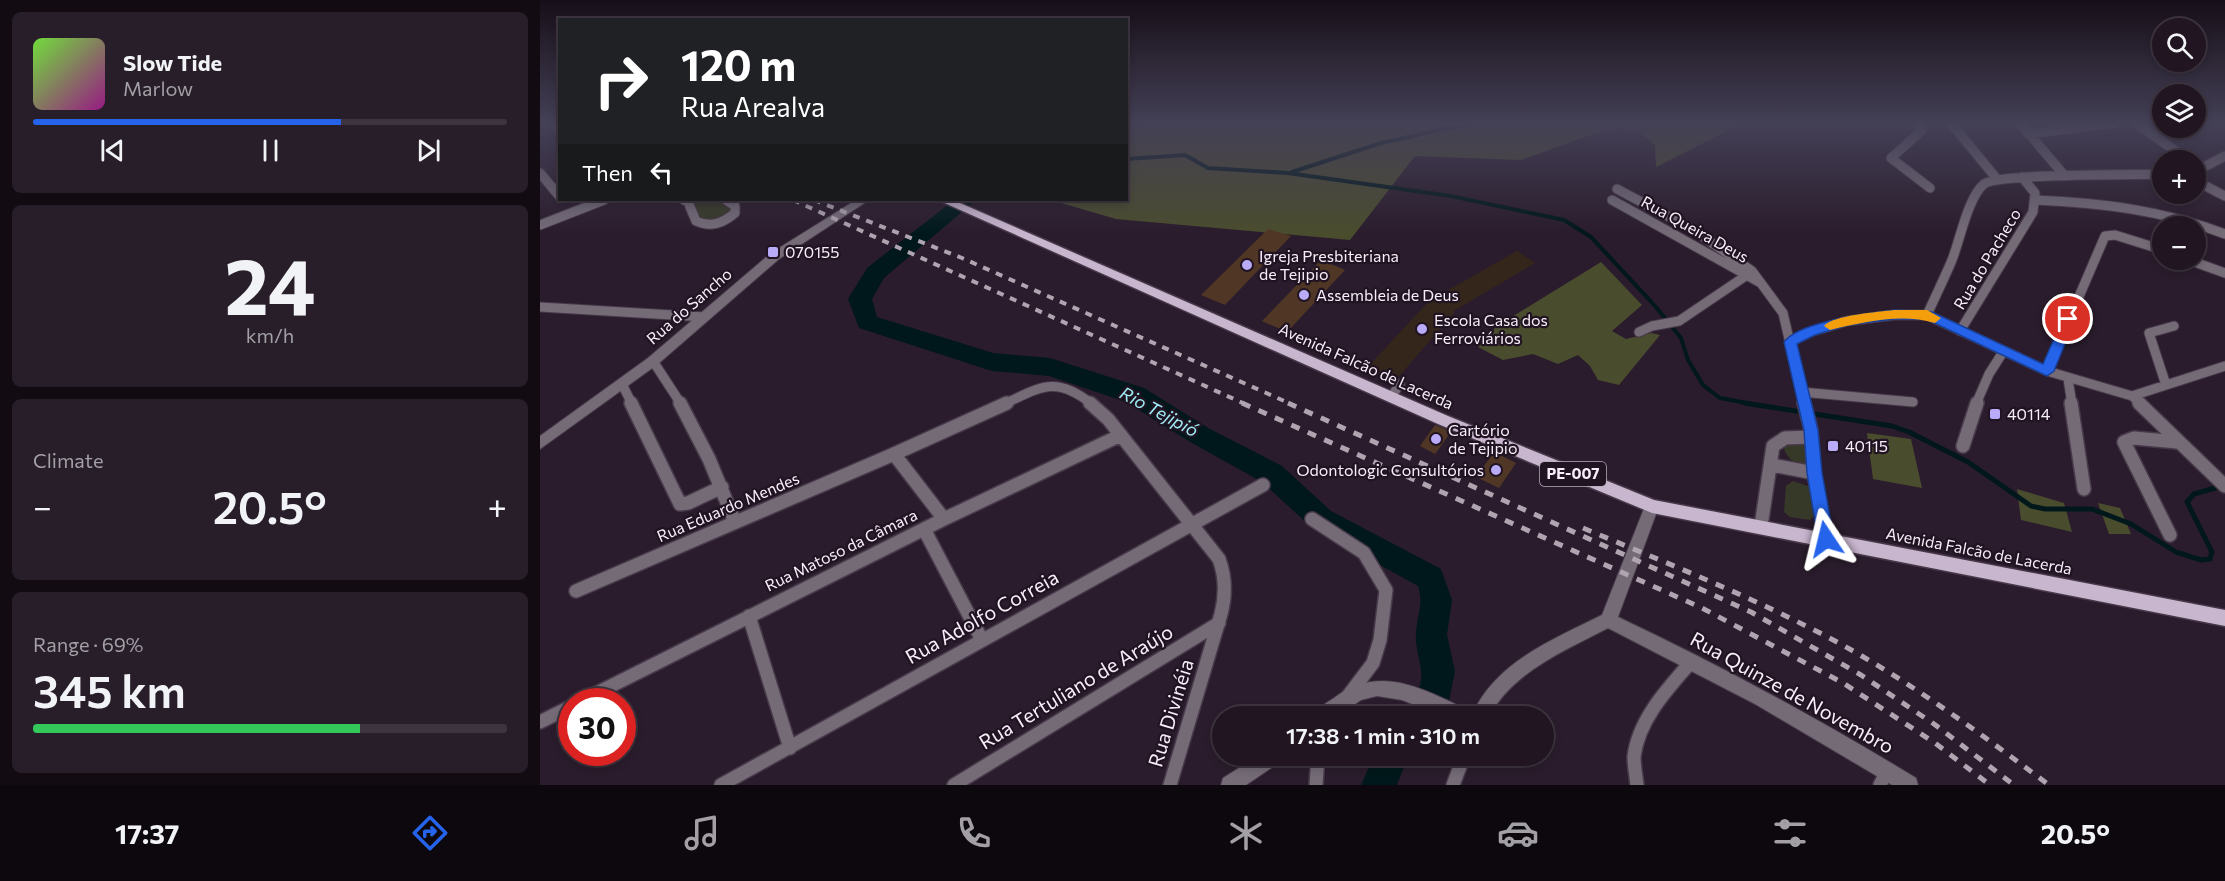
<!DOCTYPE html>
<html lang="en">
<head>
<meta charset="utf-8">
<style>
  body { margin:0; font-family:Commissioner,sans-serif; background:#281e2a; color:#f1f3f6; height:100vh; display:flex; flex-direction:column; font-size:22px; white-space:nowrap }
  * { box-sizing:border-box; margin:0 }
  p { font-size:20px; color:#a29fa5 }
  .icon { flex:none; width:33px; height:33px; fill:none; stroke:currentColor; stroke-width:2; stroke-linecap:round; stroke-linejoin:round }
  .map { position:relative; flex:1; overflow:hidden }
  .side { display:flex; flex-direction:column; gap:12px; padding:12px; background:#120c12; width:540px }
  .side>* { flex:none }
  .top-card { position:absolute; left:18px; top:18px; width:570px; height:183px; border-radius:0px; box-shadow:0 3px 9px #0003,0 0 0 2px #3d343f; background:#202124; color:#fff; overflow:hidden }
  .tools { position:absolute; left:1612px; top:18px; display:grid; gap:12px }
  .tools a { display:grid; place-items:center; width:54px; height:54px; border-radius:50%; background:#201521; box-shadow:0 3px 9px #0003,0 0 0 2px #3d343f; font-size:30px }
  .speed { position:absolute; left:18px; top:688px; display:flex; gap:12px; font-size:30px; font-weight:700; text-align:center }
  .speed>* { display:grid; place-content:center; width:78px; height:78px; border-radius:50%; background:#201521; box-shadow:0 3px 9px #0003,0 0 0 2px #3d343f; line-height:1 }
  .speed .limit { border:9px solid #d22; background:#fff; color:#111 }
  .pin { position:absolute; display:grid; place-items:center; width:51px; height:51px; color:#fff; margin:-26px; border:3px solid #fff; border-radius:50%; box-shadow:0 2px 6px #0007 }
  .me { position:absolute; width:66px; margin:-33px; rotate:350deg; stroke-linejoin:round; filter:drop-shadow(0 0 4px #0008) }
  .turn { display:flex; align-items:center; gap:21px; height:126px; padding:0 24px; font-size:27px }
  .turn .icon { width:78px; height:78px; stroke-width:2.5 }
  .turn b { display:block; font-size:42px; line-height:51px }
  .then { display:flex; align-items:center; height:57px; padding:0 24px; background:#0003; gap:12px; font-size:22px }
  .big { font-size:45px; font-weight:600; line-height:1.1 }
  .side .widget { flex:1; display:flex; flex-direction:column; justify-content:center; gap:9px; min-width:0; padding:0 21px; border-radius:9px; background:#281e2a }
  .side .dial { align-items:center; gap:0 }
  .dial b { font-size:78px; line-height:1 }
  .song { display:flex; align-items:center; gap:18px }
  .cover { width:72px; height:72px; border-radius:9px; background:linear-gradient(135deg,hsl(100 70% 55%),hsl(310 70% 35%)) }
  .played { height:6px; border-radius:3px; background:linear-gradient(90deg,#2563eb 65%,#3d343f 65%) }
  .keys { display:flex; justify-content:space-around; direction:ltr }
  .heat { display:flex; justify-content:space-between; align-items:center; font-size:33px; direction:ltr }
  .charge { height:9px; border-radius:4px; background:linear-gradient(90deg,#34c759 69%,#3d343f 0) }
  .trip { position:absolute; left:672px; top:706px; width:342px; height:60px; border-radius:30px; background:#201521; box-shadow:0 3px 9px #0003,0 0 0 2px #3d343f; font-weight:600; line-height:60px; text-align:center }
  .menu { display:flex; height:96px; justify-content:space-around; align-items:center; background:#0d080d; color:#a29fa5 }
  .menu .icon { width:42px; height:42px }
  .menu .active { color:#2563eb }
  .menu b { font-size:27px; color:#f1f3f6 }
  main { display:flex; flex:1; min-height:0 }
  .map>svg:first-child { display:block }
  .education { fill:#34261a }
  .green { fill:#373928 }
  .forest { fill:#4a4c2e }
  .lines { fill:none; stroke-linecap:round; stroke-linejoin:round }
  .stream-far1 { stroke:#00181b; stroke-width:4 }
  .stream { stroke:#00181b; stroke-width:5 }
  .river { fill:#00181b; fill-rule:evenodd }
  .building { fill:#503725 }
  .minor-far1-casing { stroke:#473949; stroke-width:11 }
  .minor-casing { stroke:#473949; stroke-width:16 }
  .tertiary-casing { stroke:#473949; stroke-width:2 }
  .primary-casing { stroke:#473949; stroke-width:3 }
  .minor-far1 { stroke:#746b77; stroke-width:9 }
  .minor { stroke:#746b77; stroke-width:13 }
  .tertiary { fill:#746b77; fill-rule:evenodd }
  .primary { fill:#c8b5ce; fill-rule:evenodd }
  .rail-far1 { stroke:#afa4b0; stroke-width:4; stroke-dasharray:7 7; stroke-linecap:butt }
  .rail { stroke:#afa4b0; stroke-width:5; stroke-dasharray:9 9; stroke-linecap:butt }
  .route { fill:#2563eb; stroke:#184099; stroke-width:1.5 }
  .slow { fill:#f59e0b }
  .poi-dot { fill:#b9abf7; stroke:#201322; stroke-width:2 }
  .labels { text-anchor:middle; stroke-width:4.5; stroke-linejoin:round; paint-order:stroke }
  .shield { fill:#201322; stroke:#b7acb8; stroke-width:1.5 }
  .shield-label { font-size:15px; font-weight:bold; fill:#f8eef9 }
  .street-label { font-size:16px; fill:#f8eef9; stroke:#201322 }
  .poi-label { font-size:16px; fill:#f8eef9; stroke:#201322; text-anchor:start }
  .water-label { font-size:18px; font-style:italic; fill:#9debf3; stroke:#201322 }
  .near-street-label { font-size:20px; fill:#f8eef9; stroke:#201322 }
</style>
</head>
<body>
<main>
<section class="side">
<div class="widget">
<div class="song"><i class="cover"></i><div><b>Slow Tide</b><p>Marlow</p></div></div>
<div class="played"></div>
<div class="keys"><svg class="icon" aria-label="previous" viewBox="0 0 24 24"><path d="M18 5L8 12l10 7zM5 5v14"/></svg><svg class="icon" aria-label="pause" viewBox="0 0 24 24"><path d="M8 5v14M16 5v14"/></svg><svg class="icon" aria-label="next" viewBox="0 0 24 24"><path d="M6 5l10 7-10 7zM19 5v14"/></svg></div>
</div>
<div class="widget dial"><b>24</b><p>km/h</p></div>
<div class="widget"><p>Climate</p>
<div class="heat"><a>−</a><b class="big">20.5°</b><a>+</a></div>
</div>
<div class="widget"><p>Range · 69%</p><b class="big">345 km</b><div class="charge"></div></div>
</section>
<div class="map">
<svg width="1685" height="785" viewBox="0 0 1685 785">
  <rect width="100%" height="100%" fill="#2a1c2c"/>
  <path class="education" d="M977,251L995,263L914,311L915,312L854,382L825,370L889,301Z"/>
  <path class="green" d="M141,200H190L193,215L167,225Z
    M1249,442H1268L1270,466C1258,465 1248,461 1244,449Z
    M1253,481L1271,487L1276,515L1270,520L1250,517L1244,512L1246,486Z"/>
  <path class="forest" d="M587,123H1203L1116,167L1115,145L1098,131L1077,129L1056,133L981,160L875,156L810,240L576,219L511,200H586Z
    M1061,262L1102,305L1072,331L1086,339L1111,333L1120,335L1079,385L1058,380L1050,366L1038,355L1018,364L993,354L963,360L938,347L957,326Z
    M1327,433L1371,439L1382,488L1333,479Z
    M1477,489L1524,503L1532,532L1481,520Z
    M1558,503L1580,508L1591,534H1569Z"/>
  <g class="lines">
    <path class="stream-far1" d="M586,159L645,155L668,168L748,173L911,196L1024,220L1051,237L1116,307L1141,338L1148,360L1163,385L1180,398L1212,404
      M752,172L841,143L931,123"/>
    <path class="stream" d="M1204,403L1352,426L1369,432L1428,462L1491,506L1505,509H1552L1591,524L1636,552L1661,560L1670,559L1672,552L1647,502L1654,494L1682,486"/>
    <path class="river" d="M414,200H436L344,278L332,299L337,317L453,353L510,358L604,388L670,429L742,466L791,511L901,569L912,600L907,635L915,671L909,701L900,717H862C866,708 873,702 877,693C888,672 874,654 876,633C877,613 884,607 878,586L771,527L722,482L652,443L586,402L509,376L452,371L319,328L308,299L327,268Z
      M834,756H868L857,785H821Z"/>
  </g>
  <path class="building" d="M728,229L751,236L685,305L661,295Z
    M781,260L805,270L747,332L722,321Z
    M895,425L911,432L895,454L880,446Z
    M954,452L976,463L959,488L936,477Z"/>
  <g class="lines">
    <defs>
      <path id="minor-far1" d="M15,123L20,129
        M1378,123L1382,129L1379,133L1351,158L1390,188
        M1411,123L1457,179
        M1480,123L1524,175
        M1596,123L1648,160
        M1488,134L1574,123
        M1656,171L1685,156
        M0,173L20,197
        M1656,181L1685,196
        M1077,189L1152,229L1212,271L1243,313L1264,404
        M144,200L148,202L156,221C171,228 183,223 195,213V206L186,200
        M1072,200L1219,282
        M1495,200C1561,203 1623,210 1685,234
        M0,225L64,200
        M1649,260L1685,273
        M0,307L165,317
        M1387,315C1395,297 1404,279 1412,260C1420,240 1428,197 1444,184C1458,173 1596,175 1623,174
        M1420,331L1493,212L1495,193L1482,177
        M1099,332L1112,326L1139,321L1210,273
        M1250,342L1270,332L1307,321L1354,315H1387L1507,371L1592,396L1685,366
        M113,361L141,404
        M1507,371L1565,236L1575,235L1623,250
        M1528,379L1532,404
        M82,384L92,404
        M1626,385L1609,333L1634,326
        M1261,392L1373,402
        M1592,396L1601,404
        M851,397L860,384
        M464,404C501,387 515,375 552,404
        M1436,404L1449,374L1463,352"/>
      <path id="minor" d="M91,403L140,504L148,503L182,487
        M140,403L169,459L195,522
        M550,403L568,419L679,559C686,578 686,595 681,614L630,785
        M1264,403L1271,430L1274,473L1286,539
        M1531,403L1544,489
        M1599,403L1685,486
        M1423,446L1437,403
        M1232,465L1274,473
        M404,519L354,454L467,403
        M772,519L824,553L846,590L840,640L833,663L808,696
        M1221,526L1233,446L1245,438L1271,437
        M384,529L442,640
        M1630,535L1584,442L1594,438L1637,442
        M36,591L354,454
        M209,616L250,748
        M39,702L404,519L581,435
        M0,722L32,706
        M181,785L723,485
        M414,785L679,623
        M776,785L778,756
        M913,785L924,756
        M1097,785C1096,776 1094,766 1094,757C1098,720 1128,688 1151,662
        M1340,785L1347,771"/>
      <path id="tertiary" d="M316,200H329L239,259L118,364L0,449V436L108,358L231,253Z
        M1112,500L1117,502L1119,506L1078,617C1180,665 1279,719 1376,778L1378,785H1352L1215,704L1068,628C1026,650 972,672 949,717H905L862,700L837,696L821,700L797,717H774C778,708 786,703 794,698C840,663 884,690 930,711L932,715C955,662 1014,639 1062,615L1105,506L1107,502Z
        M718,756H743L740,762L706,785H681L683,778Z"/>
      <path id="primary" d="M398,200H413L908,416L1114,500L1685,610V626L1112,513L898,424Z"/>
    </defs>
    <use href="#minor-far1" class="minor-far1-casing"/>
    <use href="#minor" class="minor-casing"/>
    <use href="#tertiary" class="tertiary-casing"/>
    <use href="#primary" class="primary-casing"/>
    <use href="#minor-far1" class="minor-far1"/>
    <use href="#minor" class="minor"/>
    <use href="#tertiary" class="tertiary"/>
    <use href="#primary" class="primary"/>
    <path class="rail-far1" d="M253,200L705,404
      M274,200L422,258L751,404"/>
    <path class="rail" d="M702,403L1162,608L1303,683L1395,743L1450,785
      M748,403L1211,612L1321,675L1394,724L1474,785
      M1043,528C1129,564 1215,598 1297,642C1372,683 1441,734 1509,785"/>
  </g>
  <linearGradient id="sky" x2="0" y2="1"><stop stop-color="#170f18"/><stop offset="0.53" stop-color="#444056"/><stop offset="1" stop-color="#444056" stop-opacity="0"/></linearGradient>
  <rect width="1685" height="233" fill="url(#sky)"/>
  <path class="route" d="M1354,310L1392,312L1503,364L1524,316L1528,315L1535,319L1514,371L1507,376L1386,319H1354L1308,325L1275,335L1257,344L1278,430L1282,473L1294,539L1291,544L1286,546L1280,544L1278,539L1267,473L1264,430L1244,342C1260,321 1328,314 1354,310Z"/>
  <path class="slow" d="M1354,310H1387L1401,318L1395,323C1361,313 1324,322 1290,330L1284,326C1293,315 1339,312 1354,310Z"/>
  <g class="poi-dot">
    <rect x="227" y="246" width="12" height="12" rx="3"/>
    <circle cx="707" cy="265" r="6"/>
    <circle cx="764" cy="295" r="6"/>
    <circle cx="882" cy="329" r="6"/>
    <rect x="1449" y="408" width="12" height="12" rx="3"/>
    <circle cx="896" cy="439" r="6"/>
    <rect x="1287" y="440" width="12" height="12" rx="3"/>
    <circle cx="956" cy="470" r="6"/>
  </g>
  <g class="labels">
    <rect class="shield" x="1000" y="462" width="66" height="24" rx="4.5"/>
    <g class="shield-label">
      <text x="1033" y="479">PE-007</text>
    </g>
    <g class="street-label">
      <text transform="translate(1155 229) rotate(29)" y="6">Rua Queira Deus</text>
      <text transform="translate(1447 259) rotate(-59)" y="6">Rua do Pacheco</text>
      <text transform="translate(149 306) rotate(-41)" y="6">Rua do Sancho</text>
      <text transform="translate(826 366) rotate(24)" y="6">Avenida Falcão de Lacerda</text>
      <text transform="translate(188 507) rotate(-23)" y="6">Rua Eduardo Mendes</text>
      <text transform="translate(301 550) rotate(-26)" y="6">Rua Matoso da Câmara</text>
      <text transform="translate(1439 551) rotate(11)" y="6">Avenida Falcão de Lacerda</text>
    </g>
    <g class="poi-label">
      <text x="245" y="258">070155</text>
      <text x="719" y="262">Igreja Presbiteriana<tspan x="719" dy="18">de Tejipio</tspan></text>
      <text x="776" y="301">Assembleia de Deus</text>
      <text x="894" y="326">Escola Casa dos<tspan x="894" dy="18">Ferroviários</tspan></text>
      <text x="1467" y="420">40114</text>
      <text x="908" y="436">Cartório<tspan x="908" dy="18">de Tejipio</tspan></text>
      <text x="1305" y="452">40115</text>
      <text x="944" y="476" text-anchor="end">Odontologic Consultórios</text>
    </g>
    <g class="water-label">
      <text transform="translate(619 412) rotate(28)" y="6">Rio Tejipió</text>
    </g>
    <g class="near-street-label">
      <text transform="translate(442 617) rotate(-29)" y="7">Rua Adolfo Correia</text>
      <text transform="translate(536 687) rotate(-31)" y="7">Rua Tertuliano de Araújo</text>
      <text transform="translate(1252 693) rotate(29)" y="7">Rua Quinze de Novembro</text>
      <text transform="translate(631 713) rotate(-73)" y="7">Rua Divinéia</text>
    </g>
  </g>
</svg>
<div class="tools">
<a><svg class="icon" aria-label="search" viewBox="0 0 24 24"><circle cx="10" cy="10" r="6"/><path d="M15 15l6 6"/></svg></a>
<a><svg class="icon" aria-label="layers" viewBox="0 0 24 24"><path d="M12 4l9 5-9 5-9-5zM3 14l9 5 9-5"/></svg></a>
<a>+</a>
<a>−</a>
</div>
<div class="speed"><div class="limit">30</div></div>
<div class="pin" style="left:1528px;top:319px;background:#d93025"><svg class="icon" aria-label="arrive" viewBox="0 0 24 24"><path d="M6 21V4h12l-3 4 3 4H6"/></svg></div>
<svg class="me" style="left:1286px;top:539px" viewBox="-20 -20 40 40"><path d="M0-17L14 15 0 8-14 15z" fill="#2563eb" stroke="#fff" stroke-width="4"/></svg>
<div class="trip">17:38 · 1 min · 310 m</div>
<div class="top-card">
<div class="turn"><svg class="icon" aria-label="right" viewBox="0 0 24 24"><path d="M7 20v-9h11M14 6l5 5-5 5"/></svg><div><b>120 m</b>Rua Arealva</div></div>
<div class="then">Then<svg class="icon" aria-label="left" viewBox="0 0 24 24"><path d="M17 20v-9H6M10 6l-5 5 5 5"/></svg></div>
</div>
</div>
</main>
<nav class="menu">
<b>17:37</b>
<svg class="icon active" aria-label="directions" viewBox="0 0 24 24"><path d="M12 3l9 9-9 9-9-9zM9 14v-3h6M13 9l2 2-2 2"/></svg>
<svg class="icon" aria-label="music" viewBox="0 0 24 24"><path d="M9 18V5l10-2v13"/><circle cx="6" cy="18" r="3"/><circle cx="16" cy="16" r="3"/></svg>
<svg class="icon" aria-label="phone" viewBox="0 0 24 24"><path d="M5 4h4l2 5-3 2q2 4 5 5l2-3 5 2v4C11 20 4 13 5 4z"/></svg>
<svg class="icon" aria-label="climate" viewBox="0 0 24 24"><path d="M12 3v18M4 7l16 10M4 17L20 7"/></svg>
<svg class="icon" aria-label="car" viewBox="0 0 24 24"><path d="M5 17H2v-5l4-1 3-4h7l3 4 3 1v5h-3M9 17h6M6 11h13"/><circle cx="7" cy="17" r="2"/><circle cx="17" cy="17" r="2"/></svg>
<svg class="icon" aria-label="filters" viewBox="0 0 24 24"><path d="M4 7h16M4 17h16"/><circle cx="9" cy="7" r="2"/><circle cx="15" cy="17" r="2"/></svg>
<b>20.5°</b>
</nav>
</body>
</html>
